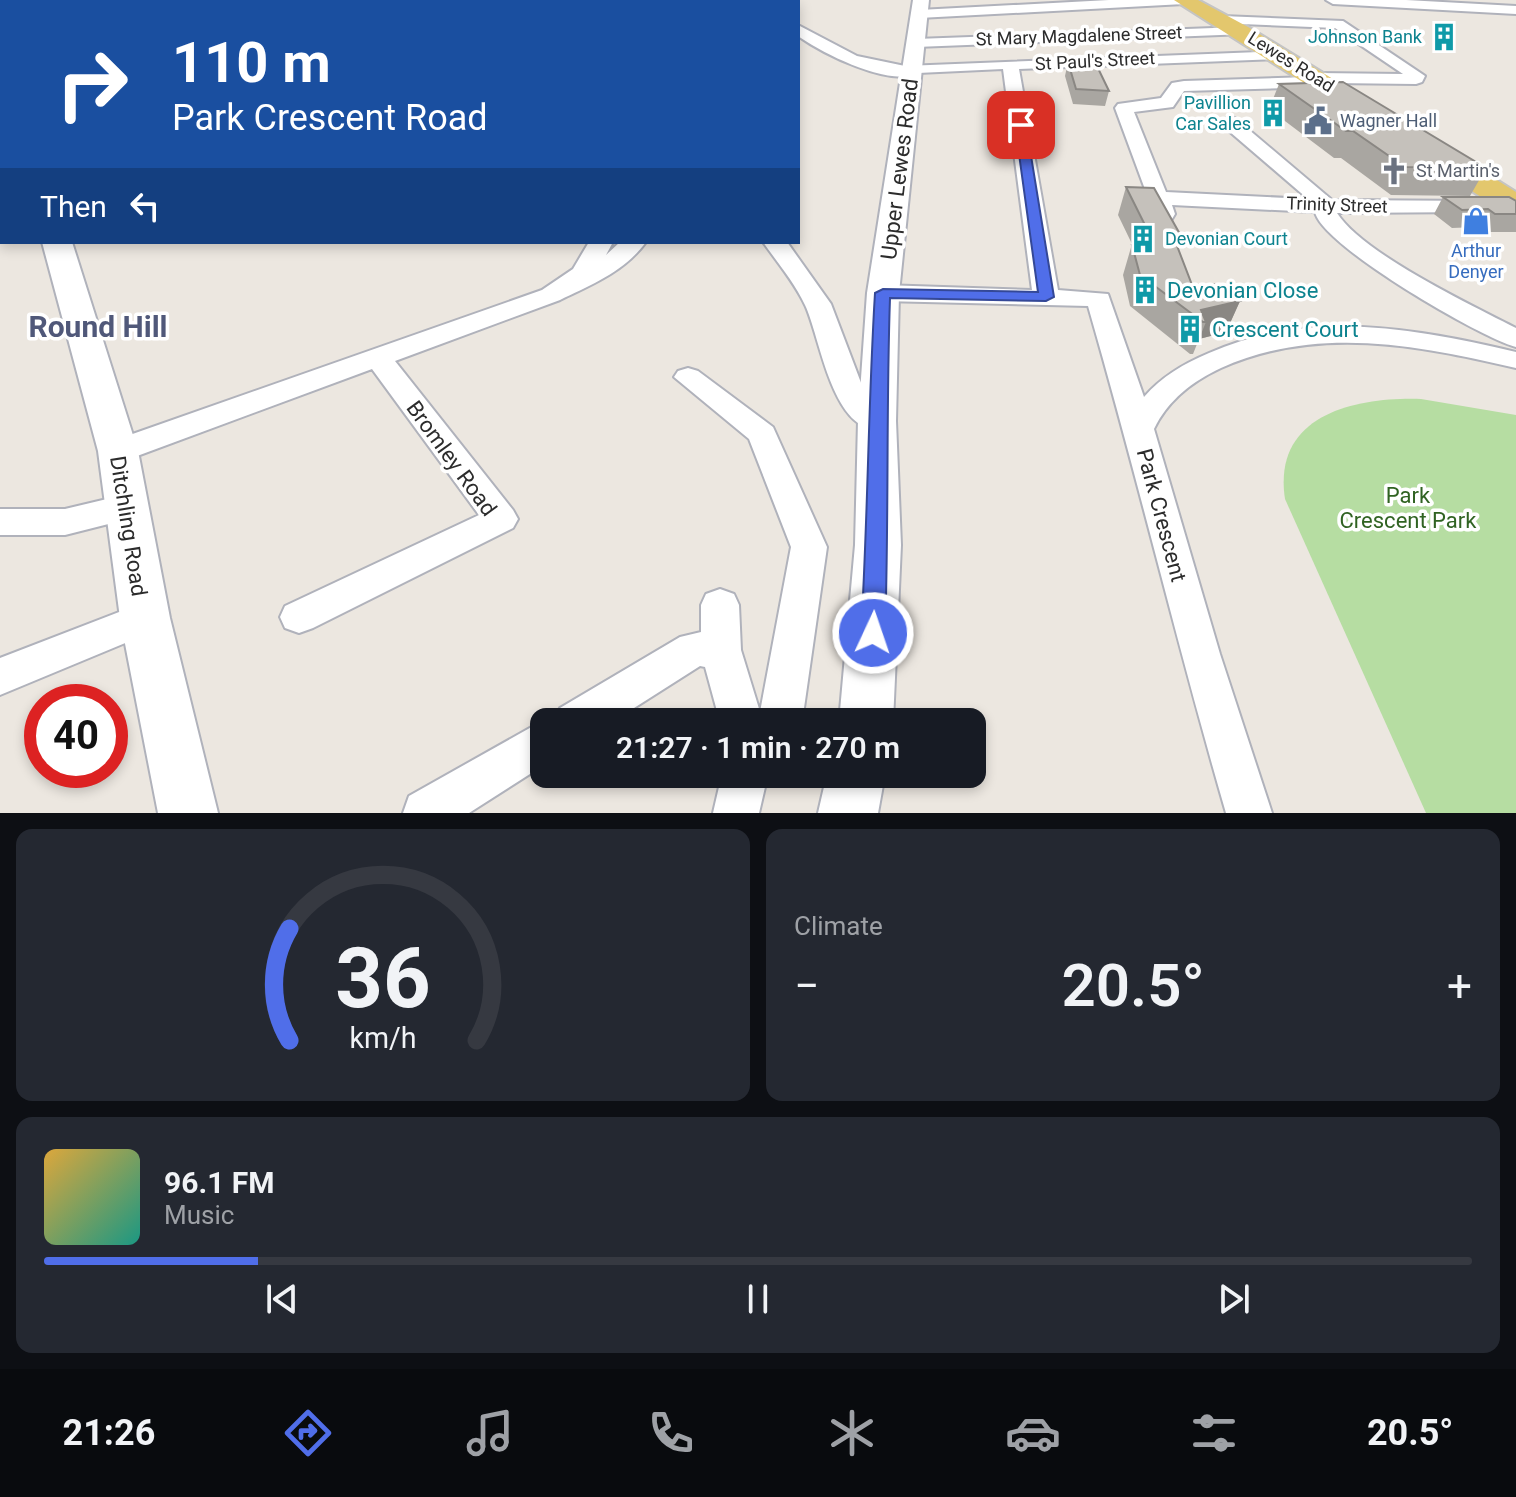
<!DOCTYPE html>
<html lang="en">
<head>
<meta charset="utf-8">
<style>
  body { margin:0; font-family:Roboto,sans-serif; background:#242831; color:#f1f3f6; height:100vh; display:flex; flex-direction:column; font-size:30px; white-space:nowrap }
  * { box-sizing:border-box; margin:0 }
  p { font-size:26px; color:#9ea1a6 }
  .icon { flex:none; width:44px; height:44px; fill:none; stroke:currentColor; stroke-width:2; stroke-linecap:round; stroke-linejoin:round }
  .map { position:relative; height:813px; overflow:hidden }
  .sheet { display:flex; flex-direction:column; gap:16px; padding:16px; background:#0d0f14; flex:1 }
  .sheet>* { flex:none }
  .hud { position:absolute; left:0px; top:0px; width:800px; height:244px; box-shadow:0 4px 12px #0003; background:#1a4fa0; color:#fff; overflow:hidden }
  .speed { position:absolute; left:24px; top:684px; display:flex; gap:16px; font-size:40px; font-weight:700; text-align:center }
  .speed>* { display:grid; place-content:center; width:104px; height:104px; border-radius:50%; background:#171b24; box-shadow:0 4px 12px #0003; line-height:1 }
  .speed .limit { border:12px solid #d22; background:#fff; color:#111 }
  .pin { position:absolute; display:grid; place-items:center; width:68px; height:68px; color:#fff; margin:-34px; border-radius:16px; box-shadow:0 4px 12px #0006 }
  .me { position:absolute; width:88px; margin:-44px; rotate:3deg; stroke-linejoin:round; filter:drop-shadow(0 0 6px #0008) }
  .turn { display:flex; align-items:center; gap:28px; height:168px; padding:0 40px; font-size:36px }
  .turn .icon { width:104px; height:104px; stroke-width:2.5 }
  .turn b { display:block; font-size:56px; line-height:68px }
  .then { display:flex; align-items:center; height:76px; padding:0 40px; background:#0003; gap:16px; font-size:30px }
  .big { font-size:60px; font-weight:600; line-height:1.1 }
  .sheet .widget { flex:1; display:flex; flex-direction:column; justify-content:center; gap:12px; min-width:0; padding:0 28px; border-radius:16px; background:#242831 }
  .sheet .dial { align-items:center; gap:0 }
  .dial svg { height:208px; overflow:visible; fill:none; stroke:#363941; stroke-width:7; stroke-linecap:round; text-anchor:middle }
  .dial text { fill:#f1f3f6; stroke:none }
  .song { display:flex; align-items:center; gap:24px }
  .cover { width:96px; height:96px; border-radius:12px; background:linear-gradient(135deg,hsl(40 70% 55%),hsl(170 70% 35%)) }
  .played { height:8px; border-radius:4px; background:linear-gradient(90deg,#506ee9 15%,#363941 15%) }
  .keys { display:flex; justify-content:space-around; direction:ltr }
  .heat { display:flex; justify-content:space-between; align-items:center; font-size:44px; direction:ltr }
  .sheet .tiles { flex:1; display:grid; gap:16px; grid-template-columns:1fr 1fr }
  .widget:last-child { grid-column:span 2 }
  .trip { position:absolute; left:530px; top:708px; width:456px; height:80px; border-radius:16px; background:#171b24; box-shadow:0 4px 12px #0003; font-weight:600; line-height:80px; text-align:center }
  .dock { display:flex; height:128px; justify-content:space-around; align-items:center; background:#090b0e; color:#9ea1a6 }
  .dock .icon { width:56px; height:56px }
  .dock .on { color:#506ee9 }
  .dock b { font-size:36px; color:#f1f3f6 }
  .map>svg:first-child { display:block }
  .green { fill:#b6dda2 }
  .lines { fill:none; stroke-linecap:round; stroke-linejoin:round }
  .minor-casing { stroke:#b0b2bb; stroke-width:4 }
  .tertiary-casing { stroke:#b0b2bb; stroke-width:4 }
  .primary-casing { stroke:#c4c4c4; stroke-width:4 }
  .minor { fill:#fff; fill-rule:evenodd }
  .tertiary { fill:#fff; fill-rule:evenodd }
  .primary { fill:#e3c76d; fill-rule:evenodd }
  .rail-casing { stroke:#a3a5b4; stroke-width:4 }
  .rail { stroke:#fff; stroke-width:3; stroke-dasharray:9; stroke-linecap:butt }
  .wall { fill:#a9a6a1 }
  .shaded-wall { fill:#8a8783 }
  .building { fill:#c5c1bb; stroke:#8a8783; stroke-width:2 }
  .route { fill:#506ee9; stroke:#344897; stroke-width:2 }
  .labels { text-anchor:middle; stroke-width:7; stroke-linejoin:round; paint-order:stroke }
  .far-street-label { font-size:18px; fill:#2c2c2c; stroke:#fff }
  .far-culture-label { font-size:18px; fill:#0d838f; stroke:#fff; text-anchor:end }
  .far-service-label { font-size:18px; fill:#4e5e75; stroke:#fff; text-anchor:start }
  .far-worship-label { font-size:18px; fill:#5b616d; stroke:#fff; text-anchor:start }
  .far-shop-label { font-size:18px; fill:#366cbe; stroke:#fff }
  .street-label { font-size:22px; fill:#2c2c2c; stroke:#fff }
  .culture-label { font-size:22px; fill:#0d838f; stroke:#fff; text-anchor:start }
  .park-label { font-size:22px; fill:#306322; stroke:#fff }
  .district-label { font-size:30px; font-weight:bold; fill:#505879; stroke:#fff }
</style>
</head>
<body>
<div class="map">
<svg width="1516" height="813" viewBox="0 0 1516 813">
  <rect width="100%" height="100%" fill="#ece7e0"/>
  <path class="green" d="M1421,399L1516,415V813H1426L1285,499C1272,414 1356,397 1421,399Z"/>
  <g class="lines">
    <defs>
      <path id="minor" d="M132,0H146L147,2H133Z
        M392,0H409L390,2Z
        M609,0H623V2H609Z
        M767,0H781V2H767Z
        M1109,0H1191L1184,4L919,18L912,14L919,10Z
        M1326,0H1406L1516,6V14L1333,4Z
        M1222,16L1343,21L1425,76L1422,82L1416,84L1331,83L1323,87L1184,91L1173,107L1134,112L1166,192L1308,199L1223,126L1220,122L1229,117L1235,118L1332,200L1486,201L1489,206L1486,211L1478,212L1337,213C1362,253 1471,305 1516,328V347C1481,338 1321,245 1315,212L1172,205L1175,214L1172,219H1156L1115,108L1118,104L1161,98L1172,83L1184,81L1309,77L1317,73L1403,74L1335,28L1217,23V17Z
        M798,25L857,56L905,66L1284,51L1287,54L1279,59L1019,69L1058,290L1108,294L1144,397C1162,376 1185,363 1209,353C1309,309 1414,328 1516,352V368C1417,345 1317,325 1221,368C1193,381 1168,400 1154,429L1220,654L1272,813H1226C1177,645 1137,475 1088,306L883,301L874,298L870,293L874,288L883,285L1032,290L1003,69L918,73C890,88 822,53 798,36Z
        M1241,27L1246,28V34L916,47L909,43L916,39Z
        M2,46V56L0,57V47Z
        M589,242H613L606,255L620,242H646C624,272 591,285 560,300L395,361L513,510L518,519L513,528L313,628L299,633L285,628L280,617L285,606L479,515L372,369L129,459L118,462L107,459L102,451L107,443L542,290L573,269Z
        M763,242H787L831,304L866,396L892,421L888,428C833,443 821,338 805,305C795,283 777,262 763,242Z
        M688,368L698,371L773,427L827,547L802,722H720L705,667L700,666L612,722H553L560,708L680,637L701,632V605L706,594L720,589L734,594L739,605L741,650L760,712L791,547L749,439L674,377L678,371Z
        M128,494L140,498L145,507L140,516L65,535H0V509H65Z
        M145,602L159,607L164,618L159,629L0,695V658Z
        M544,720L548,722H544V765L469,813H403L409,796Z
        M722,774H768L759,813H713Z"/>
      <path id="tertiary" d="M913,0H929L899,293L896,421L901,545L893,722H839L855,545L858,421L867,293Z
        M0,73H2V88H0Z
        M42,242H72L138,451L170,618L218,813H158L120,618L98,451Z
        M827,774H885L878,813H818Z"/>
      <path id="primary" d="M1174,0H1198L1248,27L1382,109L1386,115L1382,121H1364Z
        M1428,141L1438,143L1516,192V216L1505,213L1418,155L1414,149L1418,143Z"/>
    </defs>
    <use href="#minor" class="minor-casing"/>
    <use href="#tertiary" class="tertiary-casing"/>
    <use href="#primary" class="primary-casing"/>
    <use href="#minor" class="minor"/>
    <use href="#tertiary" class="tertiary"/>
    <use href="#primary" class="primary"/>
    <defs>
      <path id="rail" d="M249,2L256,0"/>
    </defs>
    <use href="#rail" class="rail-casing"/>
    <use href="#rail" class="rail"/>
  </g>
  <path class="wall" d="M1068,62L1109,91L1105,106L1073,104L1065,76Z
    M1279,84L1486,168L1470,196L1391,195L1341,158H1334L1269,109Z
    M1126,187L1177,247L1194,290L1240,301L1226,332L1199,339L1193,354H1190L1130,306L1123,275L1132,244L1118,215Z
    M1443,197L1516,201V232H1484L1477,227L1452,228L1434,214Z"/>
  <path class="shaded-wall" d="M1181,236L1171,265L1174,238Z
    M1240,301L1226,332L1199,339L1206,322L1201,310Z"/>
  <path class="building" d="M1068,62H1095L1109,91L1076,89Z
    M1343,82L1486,168L1405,167L1353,131H1346L1279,84Z
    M1126,187L1154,188L1181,236L1174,238L1194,290L1215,284L1240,301L1201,310L1206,322H1203L1140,275L1132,245L1148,246L1138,225H1145Z
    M1443,197H1509L1516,201V214H1495L1488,209L1462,210Z"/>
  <path class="route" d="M1021,121L1026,125L1054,297L1046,301L890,298C886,410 889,521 885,633L881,640L873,643L865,640L861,633C868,519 868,406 875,293L883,289L1038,292L1015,125Z"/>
  <defs>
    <symbol id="building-bare" viewBox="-9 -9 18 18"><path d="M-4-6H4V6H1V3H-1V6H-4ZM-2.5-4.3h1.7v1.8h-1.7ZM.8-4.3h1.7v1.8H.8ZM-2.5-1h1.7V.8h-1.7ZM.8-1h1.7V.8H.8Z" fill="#0f9aa8" stroke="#fff" stroke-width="2.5" paint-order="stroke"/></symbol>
    <symbol id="civic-bare" viewBox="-9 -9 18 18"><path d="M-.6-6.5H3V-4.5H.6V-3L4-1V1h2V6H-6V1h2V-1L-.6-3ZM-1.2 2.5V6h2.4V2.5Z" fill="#5c6f8a" stroke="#fff" stroke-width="2.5" paint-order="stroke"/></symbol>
    <symbol id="church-bare" viewBox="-9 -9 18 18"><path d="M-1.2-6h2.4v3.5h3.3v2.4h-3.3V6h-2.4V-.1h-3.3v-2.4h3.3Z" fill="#6b7280" stroke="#fff" stroke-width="2.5" paint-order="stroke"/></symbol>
    <symbol id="shop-bare" viewBox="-9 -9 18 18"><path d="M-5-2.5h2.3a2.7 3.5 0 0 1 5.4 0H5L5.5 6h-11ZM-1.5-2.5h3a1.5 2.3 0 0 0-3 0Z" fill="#3f7fe0" stroke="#fff" stroke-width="2.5" paint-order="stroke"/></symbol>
  </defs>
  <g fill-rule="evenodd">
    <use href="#building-bare" x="1424" y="17" width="40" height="40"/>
    <use href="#building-bare" x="1253" y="93" width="40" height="40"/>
    <use href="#civic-bare" x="1298" y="101" width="40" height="40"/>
    <use href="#church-bare" x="1374" y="151" width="40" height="40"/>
    <use href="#shop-bare" x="1456" y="201" width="40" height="40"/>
    <use href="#building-bare" x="1123" y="219" width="40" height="40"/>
    <use href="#building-bare" x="1125" y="270" width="40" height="40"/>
    <use href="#building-bare" x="1170" y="309" width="40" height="40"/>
  </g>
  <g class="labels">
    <g class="far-street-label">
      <text transform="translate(1079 36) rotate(-2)" y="6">St Mary Magdalene Street</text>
      <text transform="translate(1095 61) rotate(-3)" y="6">St Paul's Street</text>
      <text transform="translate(1291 62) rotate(32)" y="6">Lewes Road</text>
      <text transform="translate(1337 205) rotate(2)" y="6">Trinity Street</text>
    </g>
    <g class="far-culture-label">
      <text x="1422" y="43">Johnson Bank</text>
      <text x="1251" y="109">Pavillion<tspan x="1251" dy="21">Car Sales</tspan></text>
      <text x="1165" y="245" text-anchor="start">Devonian Court</text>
    </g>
    <g class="far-service-label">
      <text x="1340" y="127">Wagner Hall</text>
    </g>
    <g class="far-worship-label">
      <text x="1416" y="177">St Martin's</text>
    </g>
    <g class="far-shop-label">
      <text x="1476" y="257">Arthur<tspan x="1476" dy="21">Denyer</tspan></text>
    </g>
    <g class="street-label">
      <text transform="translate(899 169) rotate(-83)" y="8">Upper Lewes Road</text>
      <text transform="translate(452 458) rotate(54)" y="8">Bromley Road</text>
      <text transform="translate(1162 515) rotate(75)" y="8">Park Crescent</text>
      <text transform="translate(129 526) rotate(81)" y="8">Ditchling Road</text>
    </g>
    <g class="culture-label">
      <text x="1167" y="298">Devonian Close</text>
      <text x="1212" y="337">Crescent Court</text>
    </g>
    <g class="park-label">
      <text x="1408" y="503">Park<tspan x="1408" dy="25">Crescent Park</tspan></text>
    </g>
    <g class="district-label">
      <text x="98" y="337">Round Hill</text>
    </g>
  </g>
</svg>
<div class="speed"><div class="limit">40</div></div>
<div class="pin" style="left:1021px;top:125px;background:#d93025"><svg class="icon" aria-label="arrive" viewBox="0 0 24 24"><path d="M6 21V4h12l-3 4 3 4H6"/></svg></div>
<svg class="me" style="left:873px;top:633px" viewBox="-20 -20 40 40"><circle r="17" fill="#506ee9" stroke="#fff" stroke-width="3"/><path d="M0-11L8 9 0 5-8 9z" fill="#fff"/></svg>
<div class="trip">21:27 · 1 min · 270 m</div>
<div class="hud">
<div class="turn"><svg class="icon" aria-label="right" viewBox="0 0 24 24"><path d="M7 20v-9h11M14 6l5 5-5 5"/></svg><div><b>110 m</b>Park Crescent Road</div></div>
<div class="then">Then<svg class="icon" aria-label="left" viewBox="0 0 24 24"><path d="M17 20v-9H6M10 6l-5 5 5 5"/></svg></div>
</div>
</div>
<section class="sheet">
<div class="tiles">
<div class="widget dial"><svg viewBox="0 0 100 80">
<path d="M14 69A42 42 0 1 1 86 69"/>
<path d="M14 69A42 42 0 0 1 14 26" stroke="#506ee9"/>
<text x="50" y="56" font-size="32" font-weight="700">36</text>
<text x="50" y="72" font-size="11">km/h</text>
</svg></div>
<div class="widget"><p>Climate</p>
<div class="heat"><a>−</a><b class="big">20.5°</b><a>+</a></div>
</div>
<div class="widget">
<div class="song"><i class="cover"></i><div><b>96.1 FM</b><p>Music</p></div></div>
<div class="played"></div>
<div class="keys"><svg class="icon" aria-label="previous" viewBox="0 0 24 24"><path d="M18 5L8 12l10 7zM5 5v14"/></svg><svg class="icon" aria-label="pause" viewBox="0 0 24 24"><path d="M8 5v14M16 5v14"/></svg><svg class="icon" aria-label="next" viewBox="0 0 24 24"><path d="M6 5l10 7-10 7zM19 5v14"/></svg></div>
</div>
</div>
</section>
<nav class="dock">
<b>21:26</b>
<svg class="icon on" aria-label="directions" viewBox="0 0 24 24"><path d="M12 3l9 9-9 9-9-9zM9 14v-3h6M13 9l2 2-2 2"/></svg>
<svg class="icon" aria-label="music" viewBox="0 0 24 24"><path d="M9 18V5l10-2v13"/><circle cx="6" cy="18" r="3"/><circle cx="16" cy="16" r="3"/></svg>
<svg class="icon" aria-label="phone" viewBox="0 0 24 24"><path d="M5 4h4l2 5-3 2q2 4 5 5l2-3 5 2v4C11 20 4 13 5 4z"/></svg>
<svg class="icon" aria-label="climate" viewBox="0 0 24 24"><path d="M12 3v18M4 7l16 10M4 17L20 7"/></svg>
<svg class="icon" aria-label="car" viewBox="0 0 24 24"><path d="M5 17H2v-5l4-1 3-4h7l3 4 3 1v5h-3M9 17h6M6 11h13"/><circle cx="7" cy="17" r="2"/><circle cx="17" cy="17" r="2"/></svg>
<svg class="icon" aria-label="filters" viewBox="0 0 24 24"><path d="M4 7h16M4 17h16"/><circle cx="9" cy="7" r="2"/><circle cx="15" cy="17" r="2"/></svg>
<b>20.5°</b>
</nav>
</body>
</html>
